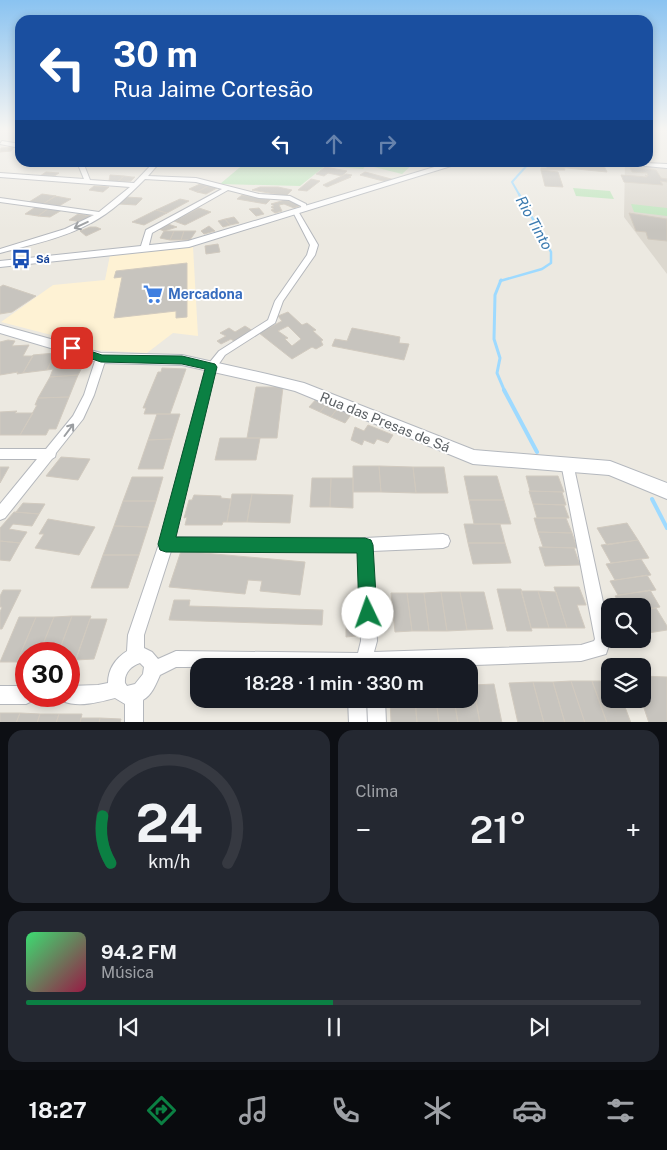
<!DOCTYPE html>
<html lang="pt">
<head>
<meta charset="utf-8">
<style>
  body { margin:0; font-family:"Public Sans",sans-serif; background:#242831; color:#f1f3f6; height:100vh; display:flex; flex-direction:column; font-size:19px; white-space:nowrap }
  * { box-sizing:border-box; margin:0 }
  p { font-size:16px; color:#9ea1a6 }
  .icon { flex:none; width:28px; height:28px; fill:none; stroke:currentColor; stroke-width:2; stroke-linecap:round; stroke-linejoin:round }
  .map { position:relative; height:722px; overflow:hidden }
  .panel { display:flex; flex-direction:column; gap:8px; padding:8px; background:#0d0f14; flex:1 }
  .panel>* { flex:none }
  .guide { position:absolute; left:15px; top:15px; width:638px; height:152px; border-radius:15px; box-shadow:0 2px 8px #0003; background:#1a4fa0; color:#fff; overflow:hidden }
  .tools { position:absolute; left:601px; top:598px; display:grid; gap:10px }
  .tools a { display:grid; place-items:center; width:50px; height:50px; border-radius:10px; background:#171b24; box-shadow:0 2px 8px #0003; font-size:25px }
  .speed { position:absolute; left:15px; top:642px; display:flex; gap:10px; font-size:25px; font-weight:700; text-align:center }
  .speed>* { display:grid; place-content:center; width:65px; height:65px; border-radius:50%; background:#171b24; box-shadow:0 2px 8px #0003; line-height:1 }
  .speed .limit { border:8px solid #d22; background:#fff; color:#111 }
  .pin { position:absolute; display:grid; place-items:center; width:42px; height:42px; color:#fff; margin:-21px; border-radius:10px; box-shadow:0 2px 8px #0006 }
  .me { position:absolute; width:55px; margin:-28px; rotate:357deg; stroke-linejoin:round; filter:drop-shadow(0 0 4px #0008) }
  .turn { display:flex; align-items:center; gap:18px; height:105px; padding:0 15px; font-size:22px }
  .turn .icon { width:65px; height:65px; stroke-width:2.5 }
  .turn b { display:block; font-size:35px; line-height:42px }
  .lanes { display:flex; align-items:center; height:48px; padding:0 15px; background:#0003; justify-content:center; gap:25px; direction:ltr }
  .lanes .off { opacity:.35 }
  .big { font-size:38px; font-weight:600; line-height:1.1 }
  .panel .widget { flex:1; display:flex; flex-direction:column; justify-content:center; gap:8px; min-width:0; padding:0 18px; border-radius:15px; background:#242831 }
  .panel .dial { align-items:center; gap:0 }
  .dial svg { height:130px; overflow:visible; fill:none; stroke:#363941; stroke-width:7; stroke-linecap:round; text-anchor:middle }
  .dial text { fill:#f1f3f6; stroke:none }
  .song { display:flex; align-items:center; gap:15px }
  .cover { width:60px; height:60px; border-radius:8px; background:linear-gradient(135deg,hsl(140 70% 55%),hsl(340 70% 35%)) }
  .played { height:5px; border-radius:2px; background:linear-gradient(90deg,#0b8043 50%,#363941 50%) }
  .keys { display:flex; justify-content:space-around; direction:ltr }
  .heat { display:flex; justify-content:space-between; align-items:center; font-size:28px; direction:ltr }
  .panel .tiles { flex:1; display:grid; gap:8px; grid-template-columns:1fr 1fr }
  .widget:last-child { grid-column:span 2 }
  .trip { position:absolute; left:190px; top:658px; width:288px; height:50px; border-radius:15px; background:#171b24; box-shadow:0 2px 8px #0003; font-weight:600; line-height:50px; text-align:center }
  .tab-bar { display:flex; height:80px; justify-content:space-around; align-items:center; background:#090b0e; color:#9ea1a6 }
  .tab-bar .icon { width:35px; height:35px }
  .tab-bar .current { color:#0b8043 }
  .tab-bar b { font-size:22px; color:#f1f3f6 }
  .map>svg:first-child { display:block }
  .commercial { fill:#fef2d4 }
  .education { fill:#dcd8cf }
  .green { fill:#bfe5bd }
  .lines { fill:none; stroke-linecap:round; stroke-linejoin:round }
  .stream-far3 { stroke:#9edaff; stroke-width:2 }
  .stream-far2 { stroke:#9edaff; stroke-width:2.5 }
  .stream-far1 { stroke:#9edaff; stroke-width:3 }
  .stream { stroke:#9edaff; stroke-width:4 }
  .building { fill:#c7c4be; stroke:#d1cabf; fill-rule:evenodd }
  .street-casing { stroke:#b4b7bc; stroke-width:2 }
  .secondary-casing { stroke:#b4b8be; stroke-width:2 }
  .street { fill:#fff; fill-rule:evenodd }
  .secondary { fill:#fff; fill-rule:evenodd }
  .oneway { stroke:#9b9ea1 }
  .route { fill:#0b8043; stroke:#07532c }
  .labels { text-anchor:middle; stroke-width:4; stroke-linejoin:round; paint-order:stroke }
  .far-transit-label { font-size:11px; font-weight:bold; fill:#164399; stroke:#fff; text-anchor:start }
  .shop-label { font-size:14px; font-weight:bold; fill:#366cbe; stroke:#fff; text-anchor:start }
  .street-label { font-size:14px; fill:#595e62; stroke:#fff }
  .water-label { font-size:15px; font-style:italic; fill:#3c7bb0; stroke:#fff }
</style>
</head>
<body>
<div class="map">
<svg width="667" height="723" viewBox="0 0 667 723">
  <rect width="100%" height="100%" fill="#ece9e1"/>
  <path class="commercial" d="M193,247L198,336L173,333L147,353L93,350L59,337L1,322L53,285L105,280L110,255Z"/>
  <path class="education" d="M625,164L667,168V274L624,217Z"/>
  <path class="green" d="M245,163H368L363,169L325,166L300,186L220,184Z
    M372,163V162L414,163L402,174L370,166Z
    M573,188L610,191L614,199L576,196Z
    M631,204L667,208V216L634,212Z"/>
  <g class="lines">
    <path class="stream-far3" d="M520,196L512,182L530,162"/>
    <path class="stream-far2" d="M500,281L542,269L551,263V252L519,194"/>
    <path class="stream-far1" d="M501,280L495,295L494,339L500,358L497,373L505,392"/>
    <path class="stream" d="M504,390L537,452
      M652,499L667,528"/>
  </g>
  <path class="building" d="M14,147L11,151L0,152L1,148Z
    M559,162L565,163L567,168H564L565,170H541V168H547L546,165H557Z
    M565,163L604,166L607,172L567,168Z
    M325,167L347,171L342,176L328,173L324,176L316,174Z
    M630,168L656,170L661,178L667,179V182L660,181L663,185L624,182L621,175L647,177L645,175L648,176L647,173L632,172Z
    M541,170L558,172L563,187L545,186Z
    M46,172L59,173L53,177L40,176Z
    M365,172L395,180L387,182L360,175Z
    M346,174L352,175L349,177H351L327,187L323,185Z
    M110,175L124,176L117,182L109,181Z
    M124,176L132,177H135L131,181L117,182Z
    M311,179L320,181L307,191L298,190Z
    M200,184L208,186L197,192L189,189Z
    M94,186L109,187L103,192L89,190Z
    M208,186L217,188L206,194L197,192Z
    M260,187H278L292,190L286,196L252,190Z
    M42,194L56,196L43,204L29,202Z
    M242,195L270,200L266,204L237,199Z
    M55,196L71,199L59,206L43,204Z
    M126,197L142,198V199L136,205L119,204Z
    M180,199L189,201L167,213L156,210Z
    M285,200L297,203L301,205L294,208L284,204L279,205L282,211L275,213L271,210L274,209L271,207L274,206L271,204Z
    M37,206L49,208L38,216L25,214Z
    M49,208L62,210L50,217L38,216Z
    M199,208L211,212L185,225L174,221Z
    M259,208L264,214L256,216L249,209Z
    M156,210L167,213L144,225L132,222Z
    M629,213L667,219V241L648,239L646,232L636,231Z
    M78,214L91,216L82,222L69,220Z
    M234,217L239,223L230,225L225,219Z
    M225,219L230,225L223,227L218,221Z
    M168,224L177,227L164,231L159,229Z
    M209,226L215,231L204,234L201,231Z
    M90,227H96L101,229L86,236L80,231Z
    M164,231H174L170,240L160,238Z
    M174,231H184L181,240H170Z
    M184,231H196L190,240H181Z
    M218,244L220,252L206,254L205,246Z
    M187,263V317L176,318V311L114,318L122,277L114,278L116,271Z
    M3,285L36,296L12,312L0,314V287Z
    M288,312L302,325L307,323L316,330L313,331L323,340L321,341L323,345L316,349L312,347L292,359L259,333L282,321L278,316ZM288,326L301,339L292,346L285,339L288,338L278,331Z
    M245,326L253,331L235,342L231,339L221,344L217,341L226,336L220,333L229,328L235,332Z
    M352,328L400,337L399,343L409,344L404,360L332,346L335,339L347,341Z
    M8,340L15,341L12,346L29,345L23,356H33L23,373L17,374L18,372L0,375V342Z
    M72,352L70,356H73L72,358L85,357L82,364H84L78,375L50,377L53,369L47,370L55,353Z
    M55,353L47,370L23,373L33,355Z
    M162,368L186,369L170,414H144L146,408H143L158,372H161Z
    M78,375L69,397L38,398L50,377Z
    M256,387H283L277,438H247Z
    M69,397L56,429H49L46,435H20L37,405H35L38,398Z
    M318,397L328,402L320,412L309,407Z
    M328,402L339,406L331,417L320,412Z
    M339,406L353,412L345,423L331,417Z
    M17,411L15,413H33L20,435H0V412Z
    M157,414H180L172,439L148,440Z
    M368,425L393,435L388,443L377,439L374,444L364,440L362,445L351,440L355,427L364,431Z
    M220,438H260L256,460H215Z
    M172,439L163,469H138L148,440Z
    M61,457L90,459L78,480L46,476Z
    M353,466H379L381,492H353Z
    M379,466L413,467L416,493L381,492Z
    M0,467H9L0,483Z
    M413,467H444L448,493H416Z
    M464,476H497L504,500H469Z
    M526,476H558L564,492L530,491Z
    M132,477H163L156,501H123Z
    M312,478H331L330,507H310Z
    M331,478H353V508L330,507Z
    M529,491L562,492L566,505L533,504Z
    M232,494H252L247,522H227Z
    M252,494L293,495L290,523L247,522Z
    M194,495L221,496V498L231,499L227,522H223L222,525H185L187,517L184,518L189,500H192Z
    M469,500H504L511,524H474Z
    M123,501H156L148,527L114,526Z
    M23,503L45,504L39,514L16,512Z
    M533,504L564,505L569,518H537Z
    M14,512L39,514L32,526L13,524L9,529L27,532L20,543L0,541V528Z
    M534,518H566L572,533L538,532Z
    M48,519L95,527L79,555L35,548L44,534H39Z
    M627,523L638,540L607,545L597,528Z
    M464,524H500L505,543H468Z
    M114,526L148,527L139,555H103Z
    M538,532L572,533L577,548L543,547Z
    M638,540L649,558L611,563L601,545Z
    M0,541L20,543L10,561L0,560Z
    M468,543H505L511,563L473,564Z
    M539,547L574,548L580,565L545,566Z
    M181,551L305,562L300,595L260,591L262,581L248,580L245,594L169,587Z
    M103,555H139L128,588H91Z
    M641,559L651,575L615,580L606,564Z
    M647,575L656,590L618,595L610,581Z
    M554,587H579L586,605H577L585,628H567Z
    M497,589H521L532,631H507Z
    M3,590H21L2,629H0V612L2,607H0V596Z
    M650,590L660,607L642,610V606H621L615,596Z
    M521,591H538L549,628H531Z
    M538,591L556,592L567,628H549Z
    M441,592L447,631H429L424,593Z
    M441,592H460L467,630L447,631Z
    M460,592H484L493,629L467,630Z
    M391,593H407L412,631L395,632Z
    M407,593H424L429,631H412Z
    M174,600H190L189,606L323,610L322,625L169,620Z
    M656,608L667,626V630L642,634V610Z
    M72,616H91L75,661L69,662V654H58Z
    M72,616L58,654H39L54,617Z
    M19,617H36L17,662H0Z
    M36,617H54L39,654H26V662H17Z
    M90,619H107L94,659L76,660Z
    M346,625H355L356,636L346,637Z
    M642,676L667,677V723H649L641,699Z
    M571,681L585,723H565L553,682Z
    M571,681H592L607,723H585Z
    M592,681H610V699H622L631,723H607Z
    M533,682L544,723H518L509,683Z
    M533,682H553L565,723H544Z
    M469,684L473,685L480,723H458L454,699H469Z
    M494,684L502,723H480L473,685Z
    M390,699H415L417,723H391Z
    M415,699H436L439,723H417Z
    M436,699H454L458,723H439Z
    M0,713H20L16,723H0Z
    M20,713L40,714L37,723H16Z
    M40,714H59L56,723H37Z
    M59,714H82L80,723H56Z
    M81,718H100L99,723H80Z
    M100,718L121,719L120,723H99Z"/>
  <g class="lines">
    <defs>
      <path id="street" d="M2,141L20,144V148L0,144Z
        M77,162H83L90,180L134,183L154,162H160L148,176L196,178L259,194L290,196L306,204L307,210L302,211L301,206L289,200L259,198L228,190L152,233L148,249L144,251L140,249L146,230L222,189L196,182L145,179C129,195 112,212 91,223C64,238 30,245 0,253V249L65,229L94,215L0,202V198L99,212L130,187L0,177V173L84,179Z
        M294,211H298L318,245L315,255L283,301L275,323L225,355L216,368L175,537L365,538L443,534L448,536L450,541L448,546L443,548L372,551L377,641L374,652L581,645L594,641L595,639L561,463L563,459L567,458L571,459L573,463L611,639L606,654L581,661L447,666L176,667L160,675C156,684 152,695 143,700V723H125V704L115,698C100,702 78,708 63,701L61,696H69V686L98,685L108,683C108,669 116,658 127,651L128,635L159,544L206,367L219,351L268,320L275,301L307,255L310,245L293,212ZM171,551L358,552L361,641L358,653L176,651L158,659L152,652L144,648V635ZM140,663L144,667L143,674L135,684L127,686L125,683C124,673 131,666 140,663Z
        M101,355L106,358L94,395L83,419L56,453L55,457L52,459L5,518L0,520V504L37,459H0V449H46L73,416L84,395L96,358Z
        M0,686H26V696H34L32,701L26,704H0Z
        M348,699H366L367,723H349Z
        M367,699H385L386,723H368Z"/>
      <path id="secondary" d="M451,162H464L189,247L0,267V261L188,241Z
        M621,162L667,164V168L624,164Z
        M0,325L101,353L182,355L267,374L304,383L474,450L610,461L667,483V499L609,475L473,464L295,391L267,384L182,365L101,363L0,333Z"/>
    </defs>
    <use href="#street" class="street-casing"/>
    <use href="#secondary" class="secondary-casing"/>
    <use href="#street" class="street"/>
    <use href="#secondary" class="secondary"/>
  </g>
  <defs><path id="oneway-shaft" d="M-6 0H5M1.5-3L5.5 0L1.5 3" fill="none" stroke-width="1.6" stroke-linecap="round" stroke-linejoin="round" transform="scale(1.25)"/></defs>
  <g class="oneway">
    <use href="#oneway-shaft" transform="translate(81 225) rotate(155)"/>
    <use href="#oneway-shaft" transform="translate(69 430) rotate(-53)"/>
  </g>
  <linearGradient id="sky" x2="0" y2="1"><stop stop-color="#8ac3f1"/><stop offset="0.56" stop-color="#f6f5f2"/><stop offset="1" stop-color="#f6f5f2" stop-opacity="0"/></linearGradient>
  <rect width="667" height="230" fill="url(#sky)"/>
  <path class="route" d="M72,345L102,355L182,356L215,364L217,367L176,537L365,538L371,540L373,545L377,613L375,619L368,622L362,619L359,613L357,553L166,552L160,550L158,544L205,369L182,364L101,362L68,351L66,348Z"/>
  <defs>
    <symbol id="bus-bare" viewBox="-9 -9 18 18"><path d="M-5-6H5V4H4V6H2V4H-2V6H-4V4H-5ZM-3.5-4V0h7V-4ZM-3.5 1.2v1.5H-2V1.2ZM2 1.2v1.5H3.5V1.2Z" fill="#1a4fb4" stroke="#fff" stroke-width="2.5" paint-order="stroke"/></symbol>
    <symbol id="supermarket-bare" viewBox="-9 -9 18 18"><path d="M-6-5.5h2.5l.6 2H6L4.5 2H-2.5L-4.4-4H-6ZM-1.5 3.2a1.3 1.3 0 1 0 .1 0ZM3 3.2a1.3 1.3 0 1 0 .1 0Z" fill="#3f7fe0" stroke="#fff" stroke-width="2.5" paint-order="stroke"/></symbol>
  </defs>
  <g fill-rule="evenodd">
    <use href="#bus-bare" x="7" y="245" width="28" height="28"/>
    <use href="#supermarket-bare" x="139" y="280" width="28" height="28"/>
  </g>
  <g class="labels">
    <g class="far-transit-label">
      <text x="36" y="263">Sá</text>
    </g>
    <g class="shop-label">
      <text x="168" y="299">Mercadona</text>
    </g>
    <g class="street-label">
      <text transform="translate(385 422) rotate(22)" y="5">Rua das Presas de Sá</text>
    </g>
    <g class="water-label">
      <text transform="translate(534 223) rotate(61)" y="5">Rio Tinto</text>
    </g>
  </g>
</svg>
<div class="tools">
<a><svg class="icon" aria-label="search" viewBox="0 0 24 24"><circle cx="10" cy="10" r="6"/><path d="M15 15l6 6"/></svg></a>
<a><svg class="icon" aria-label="layers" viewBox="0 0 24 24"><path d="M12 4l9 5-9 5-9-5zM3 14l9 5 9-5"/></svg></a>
</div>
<div class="speed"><div class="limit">30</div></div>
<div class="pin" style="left:72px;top:348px;background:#d93025"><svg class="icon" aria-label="arrive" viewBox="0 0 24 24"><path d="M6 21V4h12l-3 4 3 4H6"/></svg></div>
<svg class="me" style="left:368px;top:613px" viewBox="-20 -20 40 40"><circle r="19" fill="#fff"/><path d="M0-13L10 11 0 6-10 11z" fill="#0b8043"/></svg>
<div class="trip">18:28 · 1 min · 330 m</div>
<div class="guide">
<div class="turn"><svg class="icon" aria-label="left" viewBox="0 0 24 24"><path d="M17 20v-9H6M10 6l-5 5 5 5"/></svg><div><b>30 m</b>Rua Jaime Cortesão</div></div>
<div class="lanes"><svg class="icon" aria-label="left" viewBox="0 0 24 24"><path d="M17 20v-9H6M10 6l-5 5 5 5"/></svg><svg class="icon off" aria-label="ahead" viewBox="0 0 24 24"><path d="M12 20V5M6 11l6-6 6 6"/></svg><svg class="icon off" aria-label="right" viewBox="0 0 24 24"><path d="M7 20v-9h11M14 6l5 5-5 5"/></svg></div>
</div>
</div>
<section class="panel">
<div class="tiles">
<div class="widget dial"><svg viewBox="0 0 100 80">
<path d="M14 69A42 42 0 1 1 86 69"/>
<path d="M14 69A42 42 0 0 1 9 40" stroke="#0b8043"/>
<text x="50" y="56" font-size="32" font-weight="700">24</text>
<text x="50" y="72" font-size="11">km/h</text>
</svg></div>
<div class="widget"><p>Clima</p>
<div class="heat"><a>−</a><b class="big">21°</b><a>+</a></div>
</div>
<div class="widget">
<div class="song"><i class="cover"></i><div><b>94.2 FM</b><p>Música</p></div></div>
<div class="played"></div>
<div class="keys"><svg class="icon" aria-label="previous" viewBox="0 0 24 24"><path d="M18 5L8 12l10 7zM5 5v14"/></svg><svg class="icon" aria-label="pause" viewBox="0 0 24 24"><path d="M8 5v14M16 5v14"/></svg><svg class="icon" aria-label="next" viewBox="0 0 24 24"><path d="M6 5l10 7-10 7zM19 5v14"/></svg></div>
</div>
</div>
</section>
<nav class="tab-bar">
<b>18:27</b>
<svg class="icon current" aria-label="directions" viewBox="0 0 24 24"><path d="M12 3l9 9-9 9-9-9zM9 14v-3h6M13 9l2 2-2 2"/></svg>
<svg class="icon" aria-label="music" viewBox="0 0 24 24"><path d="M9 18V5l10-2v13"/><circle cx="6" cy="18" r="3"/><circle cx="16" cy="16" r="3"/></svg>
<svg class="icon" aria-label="phone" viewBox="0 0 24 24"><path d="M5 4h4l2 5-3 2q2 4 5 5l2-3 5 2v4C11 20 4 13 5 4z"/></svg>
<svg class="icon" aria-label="climate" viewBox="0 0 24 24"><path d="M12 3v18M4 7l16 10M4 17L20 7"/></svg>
<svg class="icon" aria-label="car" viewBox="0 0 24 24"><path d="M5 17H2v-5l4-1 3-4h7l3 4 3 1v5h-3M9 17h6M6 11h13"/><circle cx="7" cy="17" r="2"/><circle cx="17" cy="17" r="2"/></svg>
<svg class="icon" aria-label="filters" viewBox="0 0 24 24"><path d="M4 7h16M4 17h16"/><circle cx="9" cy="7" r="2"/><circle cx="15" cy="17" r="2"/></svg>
</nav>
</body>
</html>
